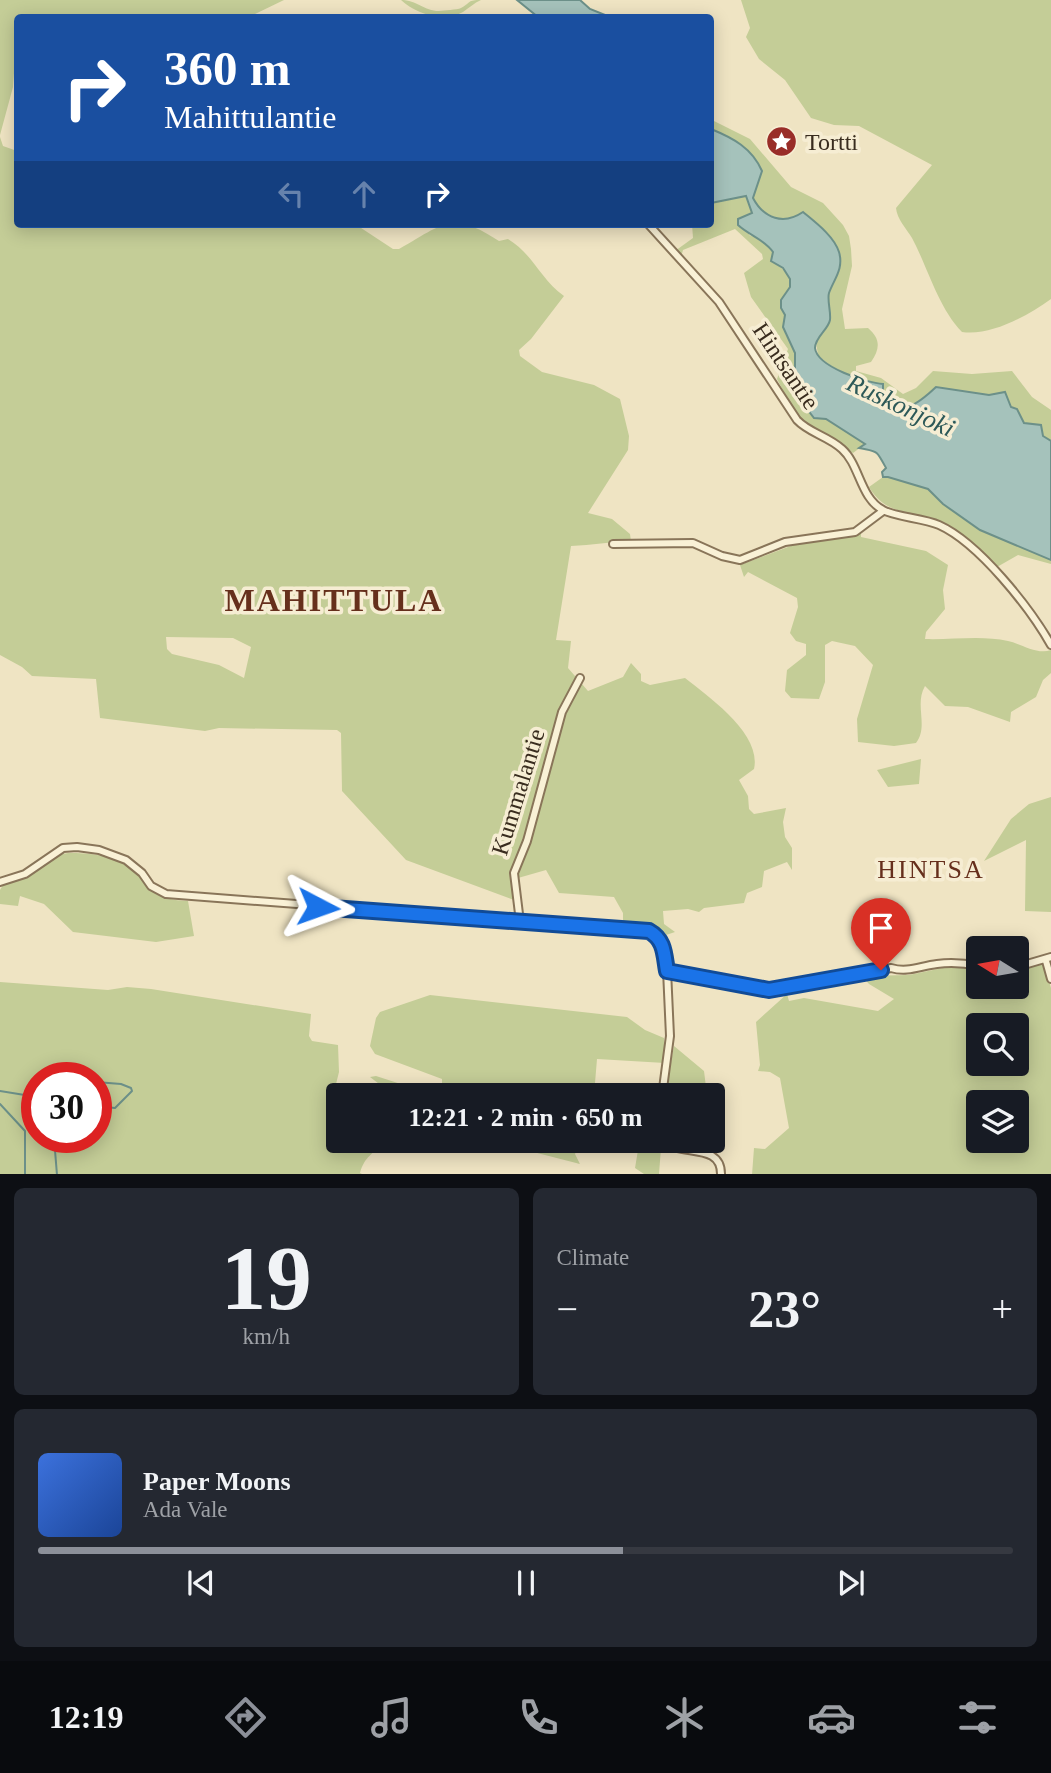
<!DOCTYPE html>
<html lang="en">
<head>
<meta charset="utf-8">
<style>
  body { margin:0; font-family:Georgia,serif; background:#242831; color:#f1f3f6; height:100vh; display:flex; flex-direction:column; font-size:26px; white-space:nowrap }
  * { box-sizing:border-box; margin:0 }
  p { font-size:23px; color:#9ea1a6 }
  .icon { flex:none; width:38px; height:38px; fill:none; stroke:currentColor; stroke-width:2; stroke-linecap:round; stroke-linejoin:round }
  .map { position:relative; height:1174px; overflow:hidden }
  .drawer { display:flex; flex-direction:column; gap:14px; padding:14px; background:#0d0f14; flex:1 }
  .drawer>* { flex:none }
  .banner { position:absolute; left:14px; top:14px; width:700px; height:214px; border-radius:7px; box-shadow:0 4px 18px #0003; background:#1a4fa0; color:#fff; overflow:hidden }
  .needle { width:46px; rotate:281deg }
  .controls { position:absolute; left:966px; top:936px; display:grid; gap:14px }
  .controls a { display:grid; place-items:center; width:63px; height:63px; border-radius:7px; background:#171b24; box-shadow:0 4px 18px #0003; font-size:35px }
  .speed { position:absolute; left:21px; top:1062px; display:flex; gap:14px; font-size:35px; font-weight:700; text-align:center }
  .speed>* { display:grid; place-content:center; width:91px; height:91px; border-radius:50%; background:#171b24; box-shadow:0 4px 18px #0003; line-height:1 }
  .speed .limit { border:10px solid #d22; background:#fff; color:#111 }
  .pin { position:absolute; display:grid; place-items:center; width:60px; height:60px; color:#fff; margin:-72px -30px; border-radius:50% 50% 50% 0; rotate:-45deg; box-shadow:0 0 7px #0007 }
  .pin .icon { rotate:45deg }
  .me { position:absolute; width:77px; margin:-38px; rotate:94deg; stroke-linejoin:round; filter:drop-shadow(0 0 5px #0008) }
  .turn { display:flex; align-items:center; gap:24px; height:147px; padding:0 35px; font-size:32px }
  .turn .icon { width:91px; height:91px; stroke-width:2.5 }
  .turn b { display:block; font-size:49px; line-height:60px }
  .lanes { display:flex; align-items:center; height:66px; padding:0 35px; background:#0003; justify-content:center; gap:35px; direction:ltr }
  .lanes .off { opacity:.35 }
  .big { font-size:52px; font-weight:800; line-height:1.1 }
  .drawer .card { flex:1; display:flex; flex-direction:column; justify-content:center; gap:10px; min-width:0; padding:0 24px; border-radius:10px; background:#242831 }
  .drawer .dial { align-items:center; gap:0 }
  .dial b { font-size:91px; line-height:1 }
  .song { display:flex; align-items:center; gap:21px }
  .cover { width:84px; height:84px; border-radius:10px; background:linear-gradient(135deg,hsl(220 70% 55%),hsl(220 70% 35%)) }
  .played { height:7px; border-radius:4px; background:linear-gradient(90deg,#8c9099 60%,#363941 60%) }
  .keys { display:flex; justify-content:space-around; direction:ltr }
  .heat { display:flex; justify-content:space-between; align-items:center; font-size:38px; direction:ltr }
  .drawer .tiles { flex:1; display:grid; gap:14px; grid-template-columns:1fr 1fr }
  .card:last-child { grid-column:span 2 }
  .trip { position:absolute; left:326px; top:1083px; width:399px; height:70px; border-radius:7px; background:#171b24; box-shadow:0 4px 18px #0003; font-weight:800; line-height:70px; text-align:center }
  .tabs { display:flex; height:112px; justify-content:space-around; align-items:center; background:#090b0e; color:#9ea1a6 }
  .tabs .icon { width:49px; height:49px }
  .tabs .selected { color:#8c9099 }
  .tabs b { font-size:32px; color:#f1f3f6 }
  .map>svg:first-child { display:block }
  .green { fill:#c4cd97; fill-rule:evenodd }
  .water { fill:#a5c2bb; stroke:#6c9089; stroke-width:2 }
  .lines { fill:none; stroke-linecap:round; stroke-linejoin:round }
  .stream { stroke:#6c9089; stroke-width:2 }
  .street-casing { stroke:#897559; stroke-width:10 }
  .street { stroke:#f9f1d6; stroke-width:6 }
  .route-casing { stroke:#114b97; stroke-width:18 }
  .route { stroke:#1a73e8; stroke-width:12 }
  .labels { text-anchor:middle; stroke-width:7; stroke-linejoin:round; paint-order:stroke }
  .poi-label { font-size:24px; fill:#392c1e; stroke:#f6edd3; text-anchor:start }
  .street-label { font-size:24px; fill:#392c1e; stroke:#f6edd3 }
  .water-label { font-size:26px; font-style:italic; fill:#2d5958; stroke:#f6edd3 }
  .neighbourhood-label { font-size:26px; letter-spacing:2px; fill:#662f1c; stroke:#f6edd3 }
  .district-label { font-size:32px; font-weight:bold; letter-spacing:2px; fill:#662f1c; stroke:#f6edd3 }
</style>
</head>
<body>
<div class="map">
<svg width="1051" height="1175" viewBox="0 0 1051 1175">
  <rect width="100%" height="100%" fill="#efe4c3"/>
  <path class="green" d="M0,0H284L249,17L18,18L13,87L0,135Z
    M401,0C417,0 424,11 439,11C444,10 457,10 461,8C472,2 467,0 481,0C474,3 469,8 463,12C443,23 416,14 401,0Z
    M741,0H1051V299C1027,316 992,336 962,332C938,307 928,268 912,238C906,228 897,219 896,208L932,165L859,126L834,125L811,118L785,80L759,59L746,37L750,28Z
    M710,119L750,139L791,187L823,203L843,225L849,236L851,249L852,266L842,309L845,329L868,328C881,339 880,349 871,362L856,366V371L881,378L903,394L916,388L933,371L972,374L1012,371L1032,397L1051,410V441L1024,423L1017,409L1011,407L1005,392L989,395L936,387C931,392 925,398 919,402C903,412 882,404 883,384C860,382 834,371 818,355L816,342L829,324L828,295L840,269L792,219C774,219 762,215 753,198L762,171L723,134L711,129Z
    M0,137L3,146L17,151L18,224H355L393,249H399C443,224 452,210 499,241L508,239C534,255 540,279 564,296L531,339L519,350L520,356L542,372L594,385L620,399L629,436L628,450L588,513L612,519L630,534L631,541C610,542 592,545 571,546L556,640L571,641L568,668L588,691L623,677L631,663L641,674V681L650,685L685,678C709,697 762,734 754,769L739,780L748,796L749,809L754,814L786,808L783,822L785,837L792,848V870L787,862L764,871L762,887L747,893L744,903L704,908L699,912L688,909L663,911L664,924L675,932L666,935L655,928L623,923V913L614,897L559,893L546,870L518,878L515,874L514,900L406,860L342,791L341,733L337,730L219,728L205,731L100,718L96,679L32,676L22,667L0,655ZM166,637L233,638L251,647L244,678L219,665L172,654L167,649Z
    M746,196L752,213L749,235L761,239L773,253L771,261C781,267 792,274 790,288L785,293L781,308L785,315V333L795,353V373L814,418L826,419L865,444L853,453L805,423L794,411L777,379L788,349L751,297L744,273L763,259L762,254L735,229L683,250L681,257L675,251L693,238L692,224H710L711,203Z
    M883,477H888L928,489L943,504L980,530L1051,560V564L1018,555L997,567C982,553 965,533 946,524C916,509 888,519 869,487Z
    M861,533V537L926,551L948,565L943,590L945,609L926,632L925,639C951,640 982,635 1008,641C1022,644 1037,655 1051,650V673L1043,680L1036,697L1011,712L1010,722L968,707L945,706L925,686C914,705 929,726 916,743L894,746L858,742L857,719L873,665L855,646L832,641L825,645V682L819,699L791,698L785,691L787,670L806,655V644L796,641L790,633L798,607L797,598L748,572L744,577L740,565L804,541Z
    M921,759L919,784L888,787L877,770Z
    M1051,797V912L1025,911L1026,840L984,861L1011,819L1029,804Z
    M68,853C89,853 112,855 130,867C158,886 146,899 188,901L194,936L156,942L73,932L44,904L20,896L18,906L0,904V890L3,885L28,875L58,855Z
    M1044,963L1051,988V1174L752,1175L754,1148L765,1149L789,1128L780,1078L770,1072L758,1071L760,1065L756,1022L787,994L789,1001L804,998L878,1011L894,999L869,984L862,976L909,975L957,965L978,969V987H1017V970ZM978,1026H1017V1064H978ZM978,1102H1017V1141H978Z
    M0,982L108,990L127,987L151,989L311,1014L309,1036L312,1041L338,1045L339,1072L333,1096L338,1098V1141H382C373,1156 365,1155 360,1173L362,1174H0ZM37,1078H96V1138H37Z
    M430,995L627,1017L645,1030L664,1038L665,1063L597,1059L594,1095H385L387,1090L370,1077L376,1076L435,1095L442,1088V1079L375,1054L370,1046L376,1018L380,1012Z
    M674,1046L704,1071L707,1095H665Z
    M490,1141H655L661,1148L659,1174H644L635,1168L638,1150L584,1142L579,1145L575,1154L580,1164Z"/>
  <path class="water" d="M517,0H580L590,9L610,17H538Z
    M711,129C733,138 752,148 762,171L753,198C764,219 784,225 803,212C815,222 834,236 839,252C844,269 834,279 829,293C827,300 831,311 830,320C828,330 815,337 815,348C817,367 867,383 883,384V393C902,418 918,404 936,387L989,395L1005,392L1011,407L1017,409L1024,423L1041,425L1043,436L1051,441V560L980,530L943,504L928,489L888,477H883L882,472L886,468C876,449 878,452 859,448L865,444L826,419L814,418L804,405L795,373V353L783,327L785,315L781,308V300L790,287V279L783,268L771,261L773,252C764,239 750,236 738,225V219L752,213L746,196L711,203Z"/>
  <g class="lines">
    <path class="stream" d="M96,1082L121,1084L131,1088L132,1091L115,1108L96,1106
      M0,1091L37,1097
      M0,1104L25,1131V1175
      M54,1138L57,1175"/>
    <defs>
      <path id="street" d="M649,225L719,302L797,420C809,433 828,436 842,449C860,465 860,498 883,510C895,517 923,518 939,525C979,543 1030,608 1051,645
        M613,544L693,543L722,556L740,560L785,542L855,532L883,511
        M0,882L25,874L63,848L77,847L99,850L126,860L142,873L151,886L166,894L649,931C665,940 664,954 667,970L769,990L891,968C908,973 920,966 937,964C952,962 964,963 978,966
        M520,922L514,873L527,841L562,712L580,678
        M1046,961L1051,979
        M1017,967L1051,957
        M662,1096L670,1036L667,970
        M663,1141C680,1157 722,1142 721,1175"/>
    </defs>
    <use href="#street" class="street-casing"/>
    <use href="#street" class="street"/>
  </g>
  <g class="lines">
    <defs>
      <path id="route" d="M318,907L649,931C665,940 664,954 667,971L769,990L881,970"/>
    </defs>
    <use href="#route" class="route-casing"/>
    <use href="#route" class="route"/>
  </g>
  <defs>
    <symbol id="sight-disc" viewBox="-11 -11 22 22"><circle r="9.5" fill="#992d28" stroke="#f6edd3"/><path d="M0-6L1.8-2.2L6-1.7L2.9 1.2L3.7 5.4L0 3.3L-3.7 5.4L-2.9 1.2L-6-1.7L-1.8-2.2Z" fill="#fff"/></symbol>
  </defs>
  <g fill-rule="evenodd">
    <use href="#sight-disc" x="764" y="124" width="35" height="35"/>
  </g>
  <g class="labels">
    <g class="poi-label">
      <text x="805" y="150">Tortti</text>
    </g>
    <g class="street-label">
      <text transform="translate(786 366) rotate(56)" y="8">Hintsantie</text>
      <text transform="translate(518 792) rotate(-73)" y="8">Kummalantie</text>
    </g>
    <g class="water-label">
      <text transform="translate(901 405) rotate(25)" y="9">Ruskonjoki</text>
    </g>
    <g class="neighbourhood-label">
      <text x="931" y="878">HINTSA</text>
    </g>
    <g class="district-label">
      <text x="334" y="611">MAHITTULA</text>
    </g>
  </g>
</svg>
<div class="controls">
<a><svg class="needle" viewBox="-14 -14 28 28"><path d="M0-13l5 13h-10z" fill="#e53935"/><path d="M0 13l5-13h-10z" fill="#9ea1a6"/></svg></a>
<a><svg class="icon" aria-label="search" viewBox="0 0 24 24"><circle cx="10" cy="10" r="6"/><path d="M15 15l6 6"/></svg></a>
<a><svg class="icon" aria-label="layers" viewBox="0 0 24 24"><path d="M12 4l9 5-9 5-9-5zM3 14l9 5 9-5"/></svg></a>
</div>
<div class="speed"><div class="limit">30</div></div>
<div class="pin" style="left:881px;top:970px;background:#d93025"><svg class="icon" aria-label="arrive" viewBox="0 0 24 24"><path d="M6 21V4h12l-3 4 3 4H6"/></svg></div>
<svg class="me" style="left:318px;top:907px" viewBox="-20 -20 40 40"><path d="M0-17L14 15 0 8-14 15z" fill="#1a73e8" stroke="#fff" stroke-width="4"/></svg>
<div class="trip">12:21 · 2 min · 650 m</div>
<div class="banner">
<div class="turn"><svg class="icon" aria-label="right" viewBox="0 0 24 24"><path d="M7 20v-9h11M14 6l5 5-5 5"/></svg><div><b>360 m</b>Mahittulantie</div></div>
<div class="lanes"><svg class="icon off" aria-label="left" viewBox="0 0 24 24"><path d="M17 20v-9H6M10 6l-5 5 5 5"/></svg><svg class="icon off" aria-label="ahead" viewBox="0 0 24 24"><path d="M12 20V5M6 11l6-6 6 6"/></svg><svg class="icon" aria-label="right" viewBox="0 0 24 24"><path d="M7 20v-9h11M14 6l5 5-5 5"/></svg></div>
</div>
</div>
<section class="drawer">
<div class="tiles">
<div class="card dial"><b>19</b><p>km/h</p></div>
<div class="card"><p>Climate</p>
<div class="heat"><a>−</a><b class="big">23°</b><a>+</a></div>
</div>
<div class="card">
<div class="song"><i class="cover"></i><div><b>Paper Moons</b><p>Ada Vale</p></div></div>
<div class="played"></div>
<div class="keys"><svg class="icon" aria-label="previous" viewBox="0 0 24 24"><path d="M18 5L8 12l10 7zM5 5v14"/></svg><svg class="icon" aria-label="pause" viewBox="0 0 24 24"><path d="M8 5v14M16 5v14"/></svg><svg class="icon" aria-label="next" viewBox="0 0 24 24"><path d="M6 5l10 7-10 7zM19 5v14"/></svg></div>
</div>
</div>
</section>
<nav class="tabs">
<b>12:19</b>
<svg class="icon selected" aria-label="directions" viewBox="0 0 24 24"><path d="M12 3l9 9-9 9-9-9zM9 14v-3h6M13 9l2 2-2 2"/></svg>
<svg class="icon" aria-label="music" viewBox="0 0 24 24"><path d="M9 18V5l10-2v13"/><circle cx="6" cy="18" r="3"/><circle cx="16" cy="16" r="3"/></svg>
<svg class="icon" aria-label="phone" viewBox="0 0 24 24"><path d="M5 4h4l2 5-3 2q2 4 5 5l2-3 5 2v4C11 20 4 13 5 4z"/></svg>
<svg class="icon" aria-label="climate" viewBox="0 0 24 24"><path d="M12 3v18M4 7l16 10M4 17L20 7"/></svg>
<svg class="icon" aria-label="car" viewBox="0 0 24 24"><path d="M5 17H2v-5l4-1 3-4h7l3 4 3 1v5h-3M9 17h6M6 11h13"/><circle cx="7" cy="17" r="2"/><circle cx="17" cy="17" r="2"/></svg>
<svg class="icon" aria-label="filters" viewBox="0 0 24 24"><path d="M4 7h16M4 17h16"/><circle cx="9" cy="7" r="2"/><circle cx="15" cy="17" r="2"/></svg>
</nav>
</body>
</html>
